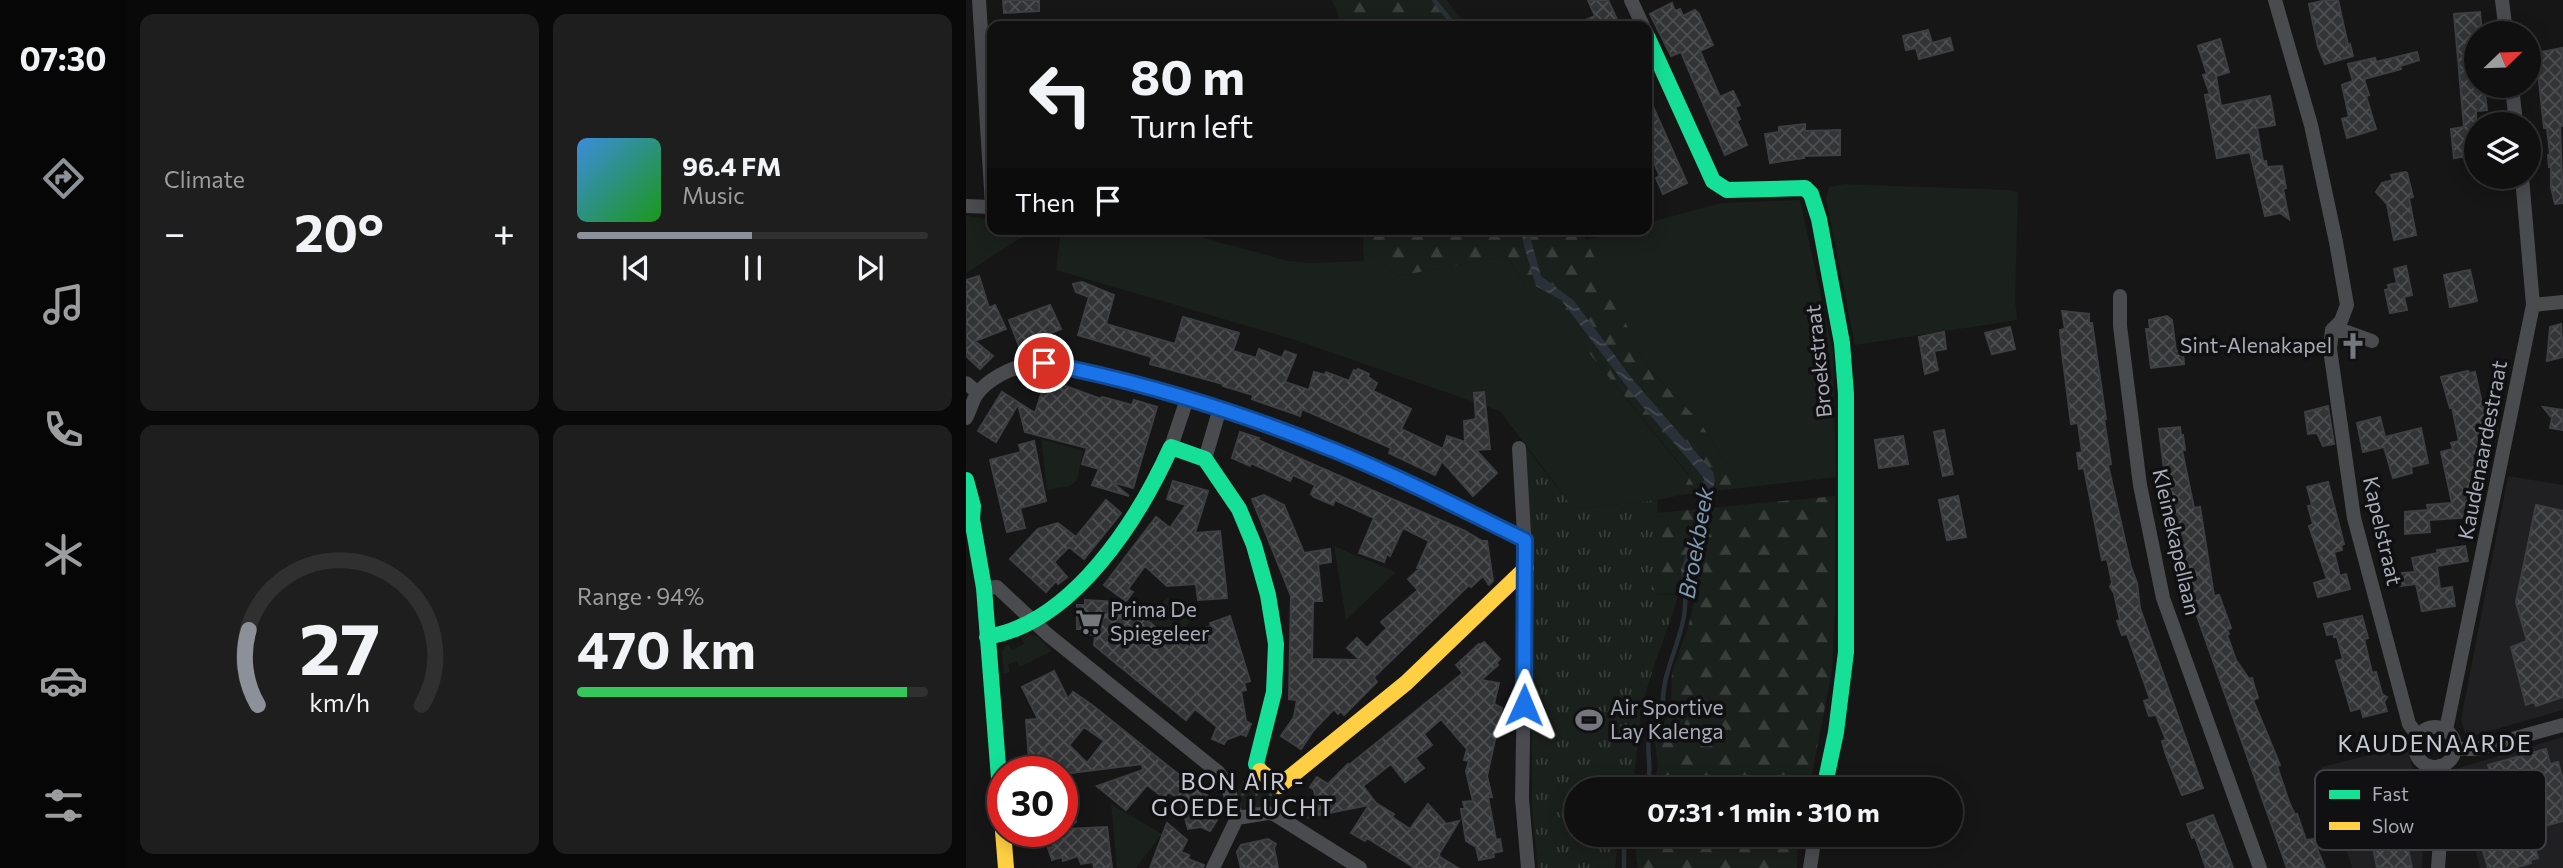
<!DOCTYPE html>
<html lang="en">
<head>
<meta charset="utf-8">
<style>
  body { margin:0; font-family:Commissioner,sans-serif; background:#1e1e1e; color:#f1f3f6; height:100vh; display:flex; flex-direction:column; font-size:26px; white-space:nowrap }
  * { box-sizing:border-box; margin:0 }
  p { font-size:23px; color:#9c9d9f }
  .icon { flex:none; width:38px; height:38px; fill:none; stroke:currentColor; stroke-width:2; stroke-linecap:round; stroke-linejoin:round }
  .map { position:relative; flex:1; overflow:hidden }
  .side { display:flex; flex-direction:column; gap:14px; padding:14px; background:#090909; width:840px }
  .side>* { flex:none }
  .hud { position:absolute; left:21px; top:21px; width:665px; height:214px; border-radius:14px; box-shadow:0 4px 18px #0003,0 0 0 2px #303030; background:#101010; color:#f1f3f6; overflow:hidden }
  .needle { width:46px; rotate:67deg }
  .controls { position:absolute; left:1498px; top:21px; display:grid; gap:14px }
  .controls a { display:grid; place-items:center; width:77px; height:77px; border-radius:50%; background:#101010; box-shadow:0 4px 18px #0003,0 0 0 2px #303030; font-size:35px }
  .speed { position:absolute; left:21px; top:756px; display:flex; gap:14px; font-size:35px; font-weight:700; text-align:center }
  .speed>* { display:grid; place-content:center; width:91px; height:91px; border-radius:50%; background:#101010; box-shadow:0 4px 18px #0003,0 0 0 2px #303030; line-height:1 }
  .speed .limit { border:10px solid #d22; background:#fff; color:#111 }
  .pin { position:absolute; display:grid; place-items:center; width:60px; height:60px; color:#fff; margin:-30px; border:4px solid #fff; border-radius:50%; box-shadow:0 2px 7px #0007 }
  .me { position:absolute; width:77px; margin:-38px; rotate:1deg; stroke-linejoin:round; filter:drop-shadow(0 0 5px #0008) }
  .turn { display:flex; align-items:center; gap:24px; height:147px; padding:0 28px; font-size:32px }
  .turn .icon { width:91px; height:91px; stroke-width:2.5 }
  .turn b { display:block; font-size:49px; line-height:60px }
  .then { display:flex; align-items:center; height:66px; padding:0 28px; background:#0003; gap:14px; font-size:26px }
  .big { font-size:52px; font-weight:700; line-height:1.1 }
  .side .widget { flex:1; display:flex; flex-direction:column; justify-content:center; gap:10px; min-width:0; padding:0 24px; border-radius:14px; background:#1e1e1e }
  .side .dial { align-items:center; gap:0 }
  .dial svg { height:182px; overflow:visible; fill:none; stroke:#303030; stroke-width:7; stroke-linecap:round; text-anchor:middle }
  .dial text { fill:#f1f3f6; stroke:none }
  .song { display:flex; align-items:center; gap:21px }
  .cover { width:84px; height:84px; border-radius:10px; background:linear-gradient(135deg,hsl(210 70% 55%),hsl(120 70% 35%)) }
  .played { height:7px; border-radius:4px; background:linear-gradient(90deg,#8c9099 50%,#303030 50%) }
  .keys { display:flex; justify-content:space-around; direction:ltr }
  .heat { display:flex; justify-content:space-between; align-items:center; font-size:38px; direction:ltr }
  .charge { height:10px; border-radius:5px; background:linear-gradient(90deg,#34c759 94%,#303030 0) }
  .side .tiles { flex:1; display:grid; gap:14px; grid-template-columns:repeat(2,1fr) }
  .trip { position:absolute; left:598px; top:777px; width:399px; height:70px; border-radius:35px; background:#101010; box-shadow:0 4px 18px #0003,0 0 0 2px #303030; font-weight:700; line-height:70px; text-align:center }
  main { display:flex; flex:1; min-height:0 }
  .dock { display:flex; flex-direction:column; width:126px; justify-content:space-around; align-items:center; background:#060606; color:#9c9d9f }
  .dock .icon { width:49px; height:49px }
  .dock .selected { color:#8c9099 }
  .dock b { font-size:32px; color:#f1f3f6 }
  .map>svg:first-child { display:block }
  .built { fill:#202023 }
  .grass { fill:#1a201b }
  .forest { fill:url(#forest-firs) }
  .park { fill:url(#park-tufts) }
  .garden { fill:url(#garden-dots) }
  .water { fill:url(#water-waves) }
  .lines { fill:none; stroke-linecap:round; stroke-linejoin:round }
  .stream { stroke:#2a3037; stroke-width:4.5 }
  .building { fill:url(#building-cross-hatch); stroke:#3e3f42; stroke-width:2; fill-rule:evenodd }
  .street { stroke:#4a4b4f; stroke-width:14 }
  .fast { stroke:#16e098; stroke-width:16 }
  .slow { stroke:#ffcf43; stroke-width:16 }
  .route-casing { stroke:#114b97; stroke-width:18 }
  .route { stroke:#1a73e8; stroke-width:12 }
  .labels { text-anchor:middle; stroke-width:7; stroke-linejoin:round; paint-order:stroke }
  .poi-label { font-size:21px; fill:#a7acb6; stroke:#101012; text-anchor:start }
  .street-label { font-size:21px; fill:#a7acb6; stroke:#101012 }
  .water-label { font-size:23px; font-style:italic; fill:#7f99b0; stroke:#101012 }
  .neighbourhood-label { font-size:23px; letter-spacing:2px; fill:#c8cbd3; stroke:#101012 }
  .key { fill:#101012; stroke:#3d3f43; stroke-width:2 }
  .key-label { font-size:19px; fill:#a7acb6 }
</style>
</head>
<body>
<main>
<nav class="dock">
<b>07:30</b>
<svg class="icon selected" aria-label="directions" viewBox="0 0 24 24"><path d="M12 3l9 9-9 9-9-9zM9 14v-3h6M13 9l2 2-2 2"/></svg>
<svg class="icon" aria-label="music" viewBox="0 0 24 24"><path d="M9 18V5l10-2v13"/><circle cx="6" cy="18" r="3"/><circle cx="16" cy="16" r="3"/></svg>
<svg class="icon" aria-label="phone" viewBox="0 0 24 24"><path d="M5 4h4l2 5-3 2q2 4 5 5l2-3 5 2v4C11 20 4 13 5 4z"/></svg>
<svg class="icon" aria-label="climate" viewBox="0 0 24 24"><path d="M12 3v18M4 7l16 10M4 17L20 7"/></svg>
<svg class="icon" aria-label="car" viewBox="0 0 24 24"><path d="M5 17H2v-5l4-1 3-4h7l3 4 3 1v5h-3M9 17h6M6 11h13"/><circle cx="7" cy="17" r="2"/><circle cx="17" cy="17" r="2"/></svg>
<svg class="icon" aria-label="filters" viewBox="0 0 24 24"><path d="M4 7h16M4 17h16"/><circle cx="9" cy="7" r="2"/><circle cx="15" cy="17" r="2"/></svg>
</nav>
<section class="side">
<div class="tiles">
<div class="widget"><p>Climate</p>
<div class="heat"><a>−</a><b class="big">20°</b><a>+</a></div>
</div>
<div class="widget">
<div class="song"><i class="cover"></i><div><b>96.4 FM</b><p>Music</p></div></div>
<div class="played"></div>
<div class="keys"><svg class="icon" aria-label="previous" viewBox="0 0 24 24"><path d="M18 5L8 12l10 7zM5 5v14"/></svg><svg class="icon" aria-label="pause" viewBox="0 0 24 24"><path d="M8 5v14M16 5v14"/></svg><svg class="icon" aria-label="next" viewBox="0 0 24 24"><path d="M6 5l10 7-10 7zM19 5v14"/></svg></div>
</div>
<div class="widget dial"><svg viewBox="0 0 100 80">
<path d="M14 69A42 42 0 1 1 86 69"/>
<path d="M14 69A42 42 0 0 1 10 36" stroke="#8c9099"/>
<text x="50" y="56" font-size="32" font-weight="700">27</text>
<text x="50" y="72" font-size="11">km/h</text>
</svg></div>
<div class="widget"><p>Range · 94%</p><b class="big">470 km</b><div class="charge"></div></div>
</div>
</section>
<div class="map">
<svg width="1597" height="868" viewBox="0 0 1597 868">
  <defs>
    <pattern id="forest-firs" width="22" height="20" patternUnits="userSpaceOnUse" patternTransform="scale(1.75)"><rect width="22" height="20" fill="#1a201b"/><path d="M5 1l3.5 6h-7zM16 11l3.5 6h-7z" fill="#383e3a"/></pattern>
    <pattern id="park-tufts" width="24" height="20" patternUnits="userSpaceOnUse" patternTransform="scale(1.75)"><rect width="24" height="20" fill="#1a201b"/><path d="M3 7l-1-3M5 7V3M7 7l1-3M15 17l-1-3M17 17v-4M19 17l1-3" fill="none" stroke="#383e3a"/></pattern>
    <pattern id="garden-dots" width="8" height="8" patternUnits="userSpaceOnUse" patternTransform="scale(1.75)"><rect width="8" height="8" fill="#1a201b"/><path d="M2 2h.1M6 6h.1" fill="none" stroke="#383e3a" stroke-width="1.8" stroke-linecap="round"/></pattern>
    <pattern id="water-waves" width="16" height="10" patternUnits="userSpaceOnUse" patternTransform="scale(1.75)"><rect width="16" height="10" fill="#2a3037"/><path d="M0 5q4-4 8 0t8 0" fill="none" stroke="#464b52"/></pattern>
    <pattern id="building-cross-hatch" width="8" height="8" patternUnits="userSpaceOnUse" patternTransform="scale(1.75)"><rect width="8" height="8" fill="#333436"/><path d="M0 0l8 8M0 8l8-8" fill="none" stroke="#4e4f51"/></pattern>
  </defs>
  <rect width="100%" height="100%" fill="#161616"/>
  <path class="built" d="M1542,476L1597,485V710L1503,737L1500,735L1495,720Z
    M1597,737V868H1514L1494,788L1497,785L1489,769Z
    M1440,746L1457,802L1458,826L1456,868H1386L1355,767Z"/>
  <path class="grass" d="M878,184L1042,190L1052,192L1049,297L1051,320L889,345L860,199L863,187Z
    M834,200L867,351L870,477L783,487L764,469L734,422L680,366L619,240L659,229H681V223L755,203Z
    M0,216L26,220V229H69L0,273Z
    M95,229H205L322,261L345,263L398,261L397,250L432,276L541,256L560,288L614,342L724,477L715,495L692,500L608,509L534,411L326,339L90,270Z
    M75,439L117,451L111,480L104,486L81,490Z
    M368,546L430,572L380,620Z
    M201,597L228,615L212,639L184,621Z
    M64,634L72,637L86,651L54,667L50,661L42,665L44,672L38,674L36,652L39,646L42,644L46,650L58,644L55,637Z
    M145,804L196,834L170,868H151Z"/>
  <path class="forest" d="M366,0H480L502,26H377Z
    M398,229H615L680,366L734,422L764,469L783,487L715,495L724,476L614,342L560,288L541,256L432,276L397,250Z
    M869,496V611L866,671L843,789H686L692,767L689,743L691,730L701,719L705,709L706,672L722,628L730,593L685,594L690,513Z
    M674,835H832L831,868H672L669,846Z"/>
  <path class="park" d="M559,446L608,509L692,500L685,594L712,595C702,632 686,666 677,703C671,732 672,761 665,789H611V835H653L649,868H572L566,807V666Z"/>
  <path class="garden" d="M288,776L311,790L312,797L304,807L282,811L272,803L271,795L276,782Z"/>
  <path class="water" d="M555,229H562L575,276L608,301L668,381L747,472L749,481L744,498H733L738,479L732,471L671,400L595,300L570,286L558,246Z
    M743,506L728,574L716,577L715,569L726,539L732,507Z"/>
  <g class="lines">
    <path class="stream" d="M468,0L489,26
      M739,512L744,493
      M679,789C692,762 669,739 697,713C694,678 710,654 717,621C721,605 718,587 722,571
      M658,868V848L661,835"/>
  </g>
  <path class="building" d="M37,0H73V11L38,13Z
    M622,0H642L654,26H606L629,16Z
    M1361,0H1372L1382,45L1384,44L1387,56L1359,64L1352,47L1343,4Z
    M706,3L709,11L714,9L717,16L729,10L733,14L747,45L734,51L754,97L767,91L774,105L769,107L774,119L771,121L781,145L759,155L715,52L705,56L684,14Z
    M1514,12L1516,33H1510V86H1518L1521,110L1510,111V155L1488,158L1485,129L1498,127L1488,14Z
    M962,30L966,43L984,38L987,50L953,59L950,48L940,50L937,36Z
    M1254,39L1263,72L1250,76L1255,106L1304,96L1309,125L1291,128L1297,162L1300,161L1301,167L1316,166L1320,188L1317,189L1323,219L1314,213L1299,216L1284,152L1251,158L1239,95L1244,94L1237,75L1241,74L1232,46Z
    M1596,48L1597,126H1594L1597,203L1589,204L1585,187V167H1583L1582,155H1584L1581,128H1578L1570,53Z
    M1451,52L1453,60L1434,66L1435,69L1398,79L1403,95L1400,96L1410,129L1381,138L1376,119L1383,117L1376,85L1387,81L1382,64L1409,58L1410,62Z
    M681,93L721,183L697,194L690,178L694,176L681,148Z
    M839,124V131L874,130V155L837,156L838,158L804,163L799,134L813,132V127Z
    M1439,172L1441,173L1447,197L1443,198L1450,235L1428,240L1421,204L1410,192L1416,183L1427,180L1425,175Z
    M1440,266L1446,295L1438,297L1441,310L1424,313L1419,290L1423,289L1422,285L1431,283L1428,269Z
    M1504,270L1511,301L1484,307L1478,275Z
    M13,276L23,308L29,305L40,329L9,341L27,356L14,369L0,356V280Z
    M116,282L148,295L140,324L209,344L217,317L273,333L267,351L290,358L293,349L316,358L319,351L330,355L319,382L343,390L348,372L359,375L360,372L383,381L388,370L390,371L392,369L403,374L402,377L411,383L407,391L445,409L435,429L477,449L481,436L499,442L498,421L510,419L508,393L518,392L524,449L510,450L531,473L507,496L476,461L469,475L423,453L425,448L336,409L334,416L286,399L287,395L257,386V384L184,364L186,357L112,335L123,297L110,292L107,284Z
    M84,305L95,329L53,346L43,320Z
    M1096,311L1123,314V323H1126L1140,419H1138L1145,464L1142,465L1165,567L1171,583L1174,608L1237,788L1216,795L1200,755L1196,741L1200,740L1190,715L1183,716L1178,701L1184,699L1161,634L1156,635L1151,621L1154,620L1148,593L1144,587L1146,582L1141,559L1136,560L1118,468L1113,469L1111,453L1116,452L1112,423L1105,424L1096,353L1094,330L1099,329Z
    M1201,316L1206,320L1210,351L1217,350L1218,364L1185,368L1180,329H1184L1183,320Z
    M1595,324L1597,357L1581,361L1584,327Z
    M1044,327L1049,349L1026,354L1019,333Z
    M978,332L980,349L968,351L972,370L959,374L953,337Z
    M1502,371L1503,373L1509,372L1519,417L1528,415L1531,430L1510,434L1514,452L1506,454L1513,488L1503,490L1506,517L1463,520L1464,532L1439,534V512L1462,510L1461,505L1486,503L1475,452L1487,449L1485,443L1493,441L1486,407L1484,408L1475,377Z
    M80,379L135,399L136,397L166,405L168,400L191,407L167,488L146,482L163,496L126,485L133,469L116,464L121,448L59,432L52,404L30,442L12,431L36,392L69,413Z
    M1362,406L1368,444L1357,446L1351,433L1342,434L1339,412Z
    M1577,407L1597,410V430L1584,428L1586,418Z
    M1414,417L1419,437L1455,428L1462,463L1445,467L1446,473L1427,478L1418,447L1397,452L1391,423Z
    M1214,427L1215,435H1217L1219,450H1216L1228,508L1234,507L1248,596L1253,595L1265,628L1261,630L1263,634L1261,635L1270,660L1283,679L1286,678L1288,685L1292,698L1287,700L1314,765L1311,766L1323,802L1329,815L1331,814L1340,840L1347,839L1359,868H1321L1221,588L1198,469L1193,429Z
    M978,430L987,474L977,476L968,432Z
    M274,432L293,438L292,440L499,531L516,541H521L527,581L523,585L517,576L505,587L503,585L409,676L408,678L411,682L378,715L375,711L372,714L368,709L347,731L335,749L315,736L328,717L331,700L323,699L325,596L286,499L298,495L318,505L338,553L364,549L365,562L352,564L356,601H348L347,603L346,659L394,660L381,648L391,638L401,648L421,628L415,622L452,590L442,579L453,569L451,568L463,541L437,528L424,556L421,554L418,562L393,553L408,518L369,500L367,505L348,497L345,494L349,485L327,475L324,481L285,463L284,466L266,458Z
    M937,436L942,464L913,468L909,440Z
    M68,441L80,501L54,508L59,528L41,532L24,460L55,452L53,445Z
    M207,481L242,491L229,533L254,531L261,598L232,600L230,584L201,586L179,566L162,589L167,592L160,601L138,585L190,517L204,528L220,505L201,499Z
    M1362,482L1378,544L1375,545L1376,550L1368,552L1374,576L1380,574L1384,589L1352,597L1348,583L1361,579L1343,526L1347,524L1342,506L1346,505L1341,487Z
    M992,496L1000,537L981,540L973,500Z
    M140,500L155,513L118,559L103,547L88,562L101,577L92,584L90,581L80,592L44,559L72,529L92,523L110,537Z
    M1570,505L1597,511V697L1570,706L1568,702L1560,705L1545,647L1561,641L1550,602Z
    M1499,546L1502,561L1471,566L1474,589L1486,587L1489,606L1456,611L1450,584L1434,586L1436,573L1449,572L1446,558L1472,553L1471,550Z
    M119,600L152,602L169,615L176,616L198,634L226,648L222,633L245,626L244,623L264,616L284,681L278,683L280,690L275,691L280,721L285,724L280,736L275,734L260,740L258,744L246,739L251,727L229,709L220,720L141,656L128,645L129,635L118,634V629H111V605H119Z
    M1396,616L1402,638L1398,639L1406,673L1410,672L1416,694L1421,697L1418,702L1421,711L1397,717L1395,708L1385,711L1370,661L1377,659L1371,637H1368V634L1361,635L1358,624Z
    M518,642L534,659L530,663L532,665L515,680L533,683L528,704L536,708L521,776L526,797H522L528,829L530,840L534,839L536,851L527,853L528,857L513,860L510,847L500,841L495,809H499L497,802L507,801L500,771L503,761L498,760L501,749L475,719L458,734L466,745L449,758L458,768L439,782L425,764L397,786L410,803L428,814L426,817L444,829L462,804L480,824L493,821L473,854L474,857L492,868H449L401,838L399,841L385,833L403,805L343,817L351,806L348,790L344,787L351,777L362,784L382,764L383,765L497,673L490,665L513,644L514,645Z
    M88,671L102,699L107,692L126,705L227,786L245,798L243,801L247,817L251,820L244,831L235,827L222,829L214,799L202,792L198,798L181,785L160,810L131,786L177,770L176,764L96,774V772H64L60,720L72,719L56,687ZM118,727L138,741L121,763L103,745Z
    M1580,749L1584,764L1592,762L1597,780V821L1564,830L1572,858L1564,860L1565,863L1549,868H1522L1517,851L1545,843L1539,820L1550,817L1539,778L1527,782L1522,765Z
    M1387,771L1392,793L1438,782L1447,824L1437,826L1446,868H1411L1402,820L1381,824L1370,774Z
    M96,787H100L110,822L101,829L141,827L146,868H128L127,862L115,864L112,856L97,861L96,857L86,860L82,848L87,847L82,831H96Z
    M1247,815L1256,838L1267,868H1240L1229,837L1226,838L1221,824Z
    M201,823L221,840L215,852L223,855L222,859L238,865L237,868H184Z
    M302,839L310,844L308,848L312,868H275L271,852L275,845Z"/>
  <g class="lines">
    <path class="street" d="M13,0L26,205
      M665,0L677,26
      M1309,0L1345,125L1370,242L1381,305L1375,321L1366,330L1364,349L1388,518L1443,724L1452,736
      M1536,0L1540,33
      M1546,86L1550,124
      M0,206L26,207
      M1154,296V326L1174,485L1197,598L1294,868
      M1567,305L1597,302
      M1366,330L1381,332L1406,341
      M0,383L12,393
      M0,418C4,411 6,401 11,394C21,380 44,368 60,365C92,359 129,374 159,382C231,402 302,423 371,452C435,478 497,509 559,540
      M205,447L221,399
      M553,448L560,568L556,799L562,868
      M239,459L254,408
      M18,588L31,587L81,634L252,772L261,784L271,818
      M1449 747a20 20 0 1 1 40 0a20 20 0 1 1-40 0Z
      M1480,730L1567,305L1556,177
      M1489,749H1510L1597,725
      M247,868L271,818L302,813L308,814L394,868
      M844,868L849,835
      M1472,868L1474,840L1472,820L1477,784L1473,766"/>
    <path class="fast" d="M681,36L747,181L761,190L839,188L845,194L853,219L876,343L880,394V652L870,732L858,789
      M0,480L7,506L6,519L18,588L37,829
      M21,637C107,623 172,520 205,447L239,459L273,509L288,545L302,595L310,644L308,692L290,764L294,771"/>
    <path class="slow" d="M294,771L313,786L440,683L560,568
      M37,831L40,868"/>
  </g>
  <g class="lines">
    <defs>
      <path id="route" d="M78,363C178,382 276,413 370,451C434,477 496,509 559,540L558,705"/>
    </defs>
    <use href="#route" class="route-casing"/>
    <use href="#route" class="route"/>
  </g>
  <defs>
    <symbol id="church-bare" viewBox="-9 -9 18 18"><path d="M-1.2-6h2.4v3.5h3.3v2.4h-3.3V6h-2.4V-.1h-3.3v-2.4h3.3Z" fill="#74787e" stroke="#101012" stroke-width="2.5" paint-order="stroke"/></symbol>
    <symbol id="supermarket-bare" viewBox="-9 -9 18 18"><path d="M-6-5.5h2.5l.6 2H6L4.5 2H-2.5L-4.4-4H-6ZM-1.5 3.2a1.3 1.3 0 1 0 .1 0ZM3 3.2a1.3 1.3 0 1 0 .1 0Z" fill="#74787e" stroke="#101012" stroke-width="2.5" paint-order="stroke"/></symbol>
    <symbol id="stadium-bare" viewBox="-9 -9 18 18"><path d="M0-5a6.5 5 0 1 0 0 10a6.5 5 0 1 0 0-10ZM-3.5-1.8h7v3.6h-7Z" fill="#74787e" stroke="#101012" stroke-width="2.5" paint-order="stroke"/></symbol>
  </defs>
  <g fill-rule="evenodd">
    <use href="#church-bare" x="1368" y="327" width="38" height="38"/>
    <use href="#supermarket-bare" x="104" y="603" width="38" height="38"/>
    <use href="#stadium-bare" x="604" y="701" width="38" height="38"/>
  </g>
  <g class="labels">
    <g class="poi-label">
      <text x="1366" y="353" text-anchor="end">Sint-Alenakapel</text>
      <text x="144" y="617">Prima De<tspan x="144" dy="24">Spiegeleer</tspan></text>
      <text x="644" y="715">Air Sportive<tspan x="644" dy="24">Lay Kalenga</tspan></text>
    </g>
    <g class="street-label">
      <text transform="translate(853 361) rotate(-96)" y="7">Broekstraat</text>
      <text transform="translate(1517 450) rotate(-79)" y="7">Kaudenaardestraat</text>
      <text transform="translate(1416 531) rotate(77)" y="7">Kapelstraat</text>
      <text transform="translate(1210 542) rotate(77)" y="7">Kleinekapellaan</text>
    </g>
    <g class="water-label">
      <text transform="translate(730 543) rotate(-80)" y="8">Broekbeek</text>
    </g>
    <g class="neighbourhood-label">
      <text x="1469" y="752">KAUDENAARDE</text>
      <text x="277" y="790">BON AIR -<tspan x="277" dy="26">GOEDE LUCHT</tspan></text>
    </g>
  </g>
  <rect x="1349" y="770" width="231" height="80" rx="10" class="key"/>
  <rect x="1363" y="790" width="31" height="9" fill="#16e098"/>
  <rect x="1363" y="822" width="31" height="8" fill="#ffcf43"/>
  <g class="key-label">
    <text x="1406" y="801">Fast</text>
    <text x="1406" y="833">Slow</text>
  </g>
</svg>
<div class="controls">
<a><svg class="needle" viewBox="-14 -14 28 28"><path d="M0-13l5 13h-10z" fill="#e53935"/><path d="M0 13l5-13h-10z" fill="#9c9d9f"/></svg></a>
<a><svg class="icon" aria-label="layers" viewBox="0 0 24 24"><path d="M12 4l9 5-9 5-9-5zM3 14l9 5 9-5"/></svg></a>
</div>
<div class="speed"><div class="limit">30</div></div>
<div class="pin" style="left:78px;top:363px;background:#d93025"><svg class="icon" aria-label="arrive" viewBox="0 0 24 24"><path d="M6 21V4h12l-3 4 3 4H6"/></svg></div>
<svg class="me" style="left:558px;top:705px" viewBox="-20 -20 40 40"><path d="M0-17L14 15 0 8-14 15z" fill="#1a73e8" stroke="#fff" stroke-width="4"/></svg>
<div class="trip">07:31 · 1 min · 310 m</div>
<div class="hud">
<div class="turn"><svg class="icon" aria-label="left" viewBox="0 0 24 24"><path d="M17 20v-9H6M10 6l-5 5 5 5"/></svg><div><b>80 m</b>Turn left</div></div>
<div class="then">Then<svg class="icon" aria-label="arrive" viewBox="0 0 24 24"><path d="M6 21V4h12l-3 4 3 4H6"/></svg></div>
</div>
</div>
</main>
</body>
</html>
